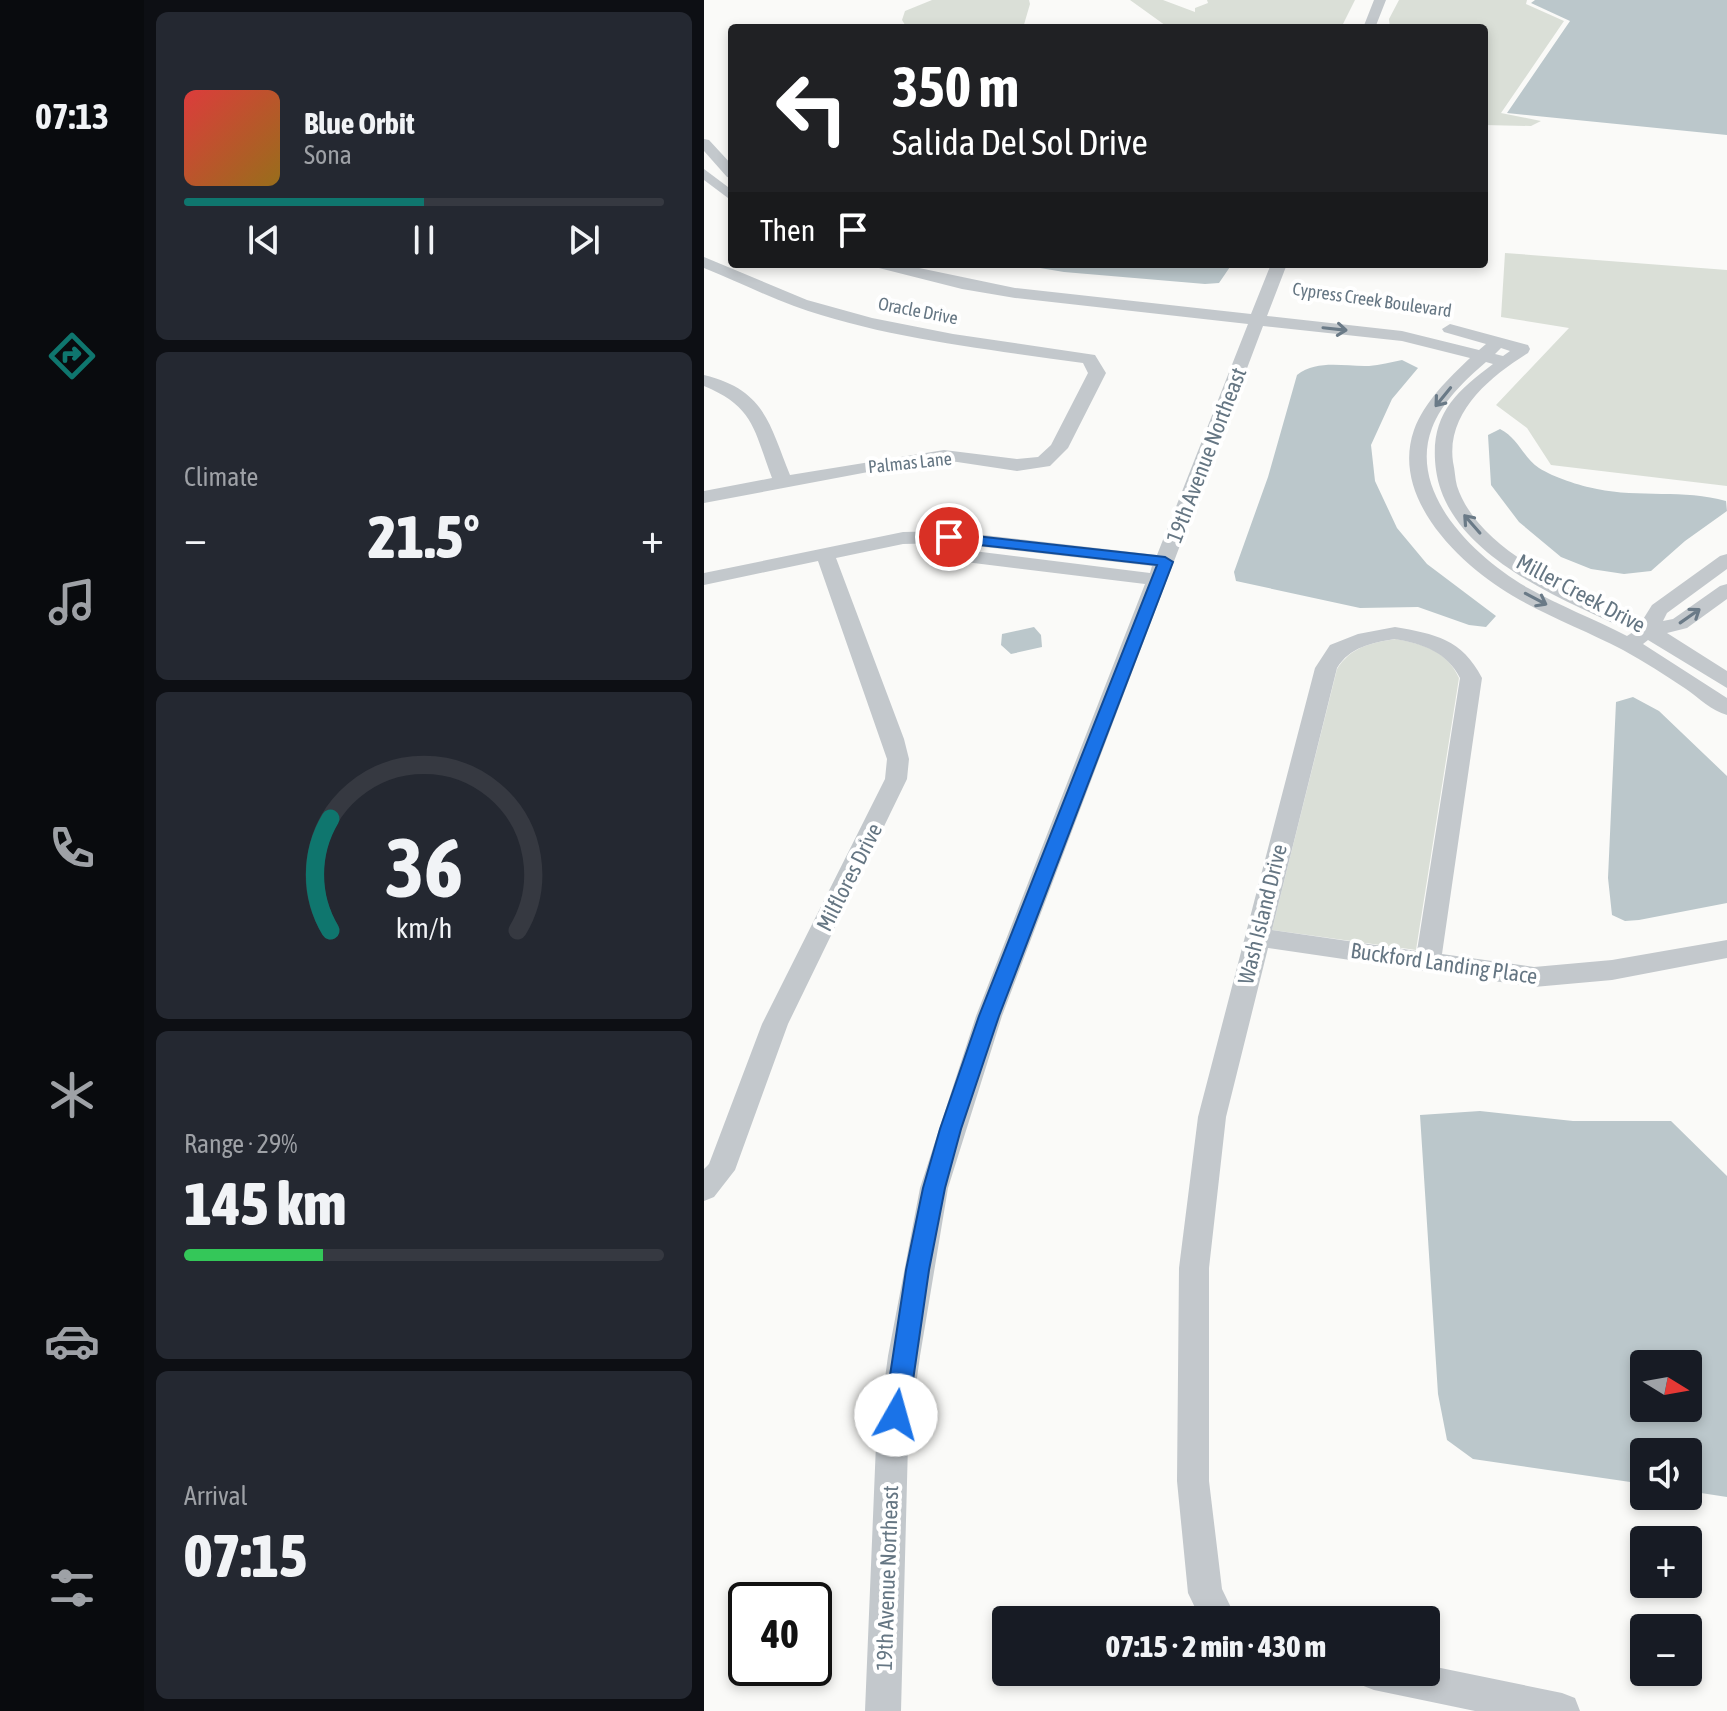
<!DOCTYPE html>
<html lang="en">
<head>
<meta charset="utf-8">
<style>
  body { margin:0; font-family:"Asap Condensed",sans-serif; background:#242831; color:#f1f3f6; height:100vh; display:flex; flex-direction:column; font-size:30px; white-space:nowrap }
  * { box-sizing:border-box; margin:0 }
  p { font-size:26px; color:#9ea1a6 }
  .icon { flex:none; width:44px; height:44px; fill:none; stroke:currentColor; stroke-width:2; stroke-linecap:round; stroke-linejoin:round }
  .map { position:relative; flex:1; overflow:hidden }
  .side { display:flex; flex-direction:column; gap:12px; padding:12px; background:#0d0f14; width:560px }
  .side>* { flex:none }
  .hud { position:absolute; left:24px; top:24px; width:760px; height:244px; border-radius:8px; box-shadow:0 4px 12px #0003; background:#202124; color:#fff; overflow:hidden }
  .needle { width:52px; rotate:101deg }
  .fabs { position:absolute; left:926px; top:1350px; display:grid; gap:16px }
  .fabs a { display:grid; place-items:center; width:72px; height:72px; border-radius:8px; background:#171b24; box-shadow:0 4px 12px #0003; font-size:40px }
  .speed { position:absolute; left:24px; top:1582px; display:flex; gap:16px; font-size:40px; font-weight:700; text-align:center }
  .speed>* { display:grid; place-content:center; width:104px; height:104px; border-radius:50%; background:#171b24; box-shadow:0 4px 12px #0003; line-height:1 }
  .speed .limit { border:4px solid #111; border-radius:12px; background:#fff; color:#111 }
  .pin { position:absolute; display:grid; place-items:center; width:68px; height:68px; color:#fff; margin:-34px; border:4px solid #fff; border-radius:50%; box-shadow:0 2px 8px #0007 }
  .me { position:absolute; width:88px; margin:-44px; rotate:7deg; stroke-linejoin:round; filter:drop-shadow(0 0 6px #0008) }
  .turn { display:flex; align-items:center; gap:28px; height:168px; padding:0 32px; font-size:36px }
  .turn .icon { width:104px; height:104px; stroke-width:2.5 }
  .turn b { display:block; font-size:56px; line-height:68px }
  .then { display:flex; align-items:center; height:76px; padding:0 32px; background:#0003; gap:16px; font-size:30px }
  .big { font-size:60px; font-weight:800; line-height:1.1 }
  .side .card { flex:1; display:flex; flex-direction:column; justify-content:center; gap:12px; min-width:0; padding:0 28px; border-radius:12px; background:#242831 }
  .side .dial { align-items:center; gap:0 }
  .dial svg { height:208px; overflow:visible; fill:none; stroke:#363941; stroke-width:7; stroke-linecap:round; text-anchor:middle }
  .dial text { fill:#f1f3f6; stroke:none }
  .song { display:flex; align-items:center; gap:24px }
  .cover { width:96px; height:96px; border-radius:12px; background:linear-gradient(135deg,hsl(0 70% 55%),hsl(40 70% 35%)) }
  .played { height:8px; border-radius:4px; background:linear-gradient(90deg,#0f766e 50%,#363941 50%) }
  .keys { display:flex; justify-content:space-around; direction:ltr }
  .heat { display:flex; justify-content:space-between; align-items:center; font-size:44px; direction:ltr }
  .charge { height:12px; border-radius:6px; background:linear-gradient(90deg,#34c759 29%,#363941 0) }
  .trip { position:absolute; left:288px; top:1606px; width:448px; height:80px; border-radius:8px; background:#171b24; box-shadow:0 4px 12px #0003; font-weight:800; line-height:80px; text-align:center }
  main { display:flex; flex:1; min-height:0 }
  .tab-bar { display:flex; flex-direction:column; width:144px; justify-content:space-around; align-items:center; background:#090b0e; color:#9ea1a6 }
  .tab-bar .icon { width:56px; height:56px }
  .tab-bar .active { color:#0f766e }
  .tab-bar b { font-size:36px; color:#f1f3f6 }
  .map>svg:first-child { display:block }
  .green { fill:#dadfd7 }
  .water { fill:#bbc7cb; fill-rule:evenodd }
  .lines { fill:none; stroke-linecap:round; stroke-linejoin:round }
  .minor { fill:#c3c8cc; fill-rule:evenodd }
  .oneway { stroke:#6a7a87 }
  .route { fill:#1a73e8; stroke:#114b97; stroke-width:2 }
  .labels { text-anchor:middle; stroke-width:8; stroke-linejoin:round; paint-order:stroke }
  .far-street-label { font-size:18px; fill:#657683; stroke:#fff }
  .street-label { font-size:22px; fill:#657683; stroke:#fff }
</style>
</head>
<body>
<main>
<nav class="tab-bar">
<b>07:13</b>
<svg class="icon active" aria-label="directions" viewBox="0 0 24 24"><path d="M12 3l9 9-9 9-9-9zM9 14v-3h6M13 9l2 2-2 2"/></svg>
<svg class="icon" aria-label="music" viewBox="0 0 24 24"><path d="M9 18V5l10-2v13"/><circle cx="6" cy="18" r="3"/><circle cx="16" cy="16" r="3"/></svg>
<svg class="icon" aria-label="phone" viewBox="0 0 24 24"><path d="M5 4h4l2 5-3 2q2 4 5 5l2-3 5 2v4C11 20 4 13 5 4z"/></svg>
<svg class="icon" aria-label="climate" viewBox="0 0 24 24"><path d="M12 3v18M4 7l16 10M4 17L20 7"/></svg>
<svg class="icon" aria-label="car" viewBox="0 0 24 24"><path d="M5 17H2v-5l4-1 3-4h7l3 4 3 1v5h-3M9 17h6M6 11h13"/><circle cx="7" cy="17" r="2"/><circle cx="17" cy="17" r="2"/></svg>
<svg class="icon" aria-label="filters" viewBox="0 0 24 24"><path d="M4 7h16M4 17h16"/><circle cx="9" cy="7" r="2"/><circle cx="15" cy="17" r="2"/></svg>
</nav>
<section class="side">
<div class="card">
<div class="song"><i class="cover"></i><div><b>Blue Orbit</b><p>Sona</p></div></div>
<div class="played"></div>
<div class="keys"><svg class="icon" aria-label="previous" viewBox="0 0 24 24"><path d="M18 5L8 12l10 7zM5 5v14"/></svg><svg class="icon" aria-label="pause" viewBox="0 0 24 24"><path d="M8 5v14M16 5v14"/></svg><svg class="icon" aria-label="next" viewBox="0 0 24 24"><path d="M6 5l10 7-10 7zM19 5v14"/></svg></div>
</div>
<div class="card"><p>Climate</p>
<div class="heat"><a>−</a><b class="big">21.5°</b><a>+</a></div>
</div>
<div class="card dial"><svg viewBox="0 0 100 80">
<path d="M14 69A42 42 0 1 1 86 69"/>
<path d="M14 69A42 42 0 0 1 14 26" stroke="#0f766e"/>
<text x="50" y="56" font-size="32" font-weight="700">36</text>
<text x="50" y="72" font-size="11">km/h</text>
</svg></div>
<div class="card"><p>Range · 29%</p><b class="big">145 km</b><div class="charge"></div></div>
<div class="card"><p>Arrival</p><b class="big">07:15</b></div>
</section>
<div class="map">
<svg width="1023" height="1711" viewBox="0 0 1023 1711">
  <rect width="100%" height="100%" fill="#fafaf8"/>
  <path class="green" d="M228,0H325L326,4L319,28H203L198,20L201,11Z
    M426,0H459L491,12V8L504,3L503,0H651L637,28H465Z
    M695,0H823L822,4L860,21L797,113L837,121L827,126L780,125V28H686L685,19Z
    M801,253L1023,270V486L847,465L823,428L792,405L865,328L797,317Z
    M692,639C719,644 743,651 755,678L712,950L568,930L633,669C647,647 666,643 692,639Z"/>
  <path class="water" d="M831,0H1023V135L803,113L866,21L827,3Z
    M312,264H528L515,283L501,284L360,272Z
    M698,360L714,368L688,399L667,445L671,481L693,528L723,564L792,616L782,627L765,625L714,607L656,608L532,581L530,572L564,477L593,375C614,359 641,367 665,366C676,365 687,362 698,360Z
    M796,429C814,438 819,457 835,468C849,477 876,486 893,489C935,498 980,489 1022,501L1023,511L981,541L947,571L920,574L887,569L857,557L815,522L787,485L784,435Z
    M330,627L337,635L338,647L307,654L297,645L298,634Z
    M929,697L955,711L1023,776V903L935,920L921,921L908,915L904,878L912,702Z
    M776,1111L869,1121H967L1023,1176V1497L984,1491V1452H940V1484L769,1459L743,1440L734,1394L716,1115ZM940,1364H984V1408H940Z"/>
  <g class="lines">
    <path class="minor" d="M670,0H682L671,28H659Z
      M0,139L5,140L28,165V178L23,177L0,151Z
      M0,169L28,190V201L0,180Z
      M0,257L103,300L168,318L249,334L391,355L402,373L364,448L346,466L313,471L240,460L196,466L0,503V491L68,478C50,431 51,407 0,386V375C61,390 65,423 86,475L240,450L313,459L334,457L347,445L384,373L379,363C283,349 182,339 90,306C60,295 30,280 0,268Z
      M169,264H196L311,288L547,314L567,264H583L563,316L698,331L775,350L782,344L740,332L738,329L746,324L824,345L826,349L824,353C787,376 742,412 749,462C751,470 751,479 753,486C775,554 879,594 938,621L948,605L1016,556L1023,554V569L963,613L959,621L969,619L1016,586L1023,584V599L983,628L963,633L1023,671V688L944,640L939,644L1023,698V715C1008,711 995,698 982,689C961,675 941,662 919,650C883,631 845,617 809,596C756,565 686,498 710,430C720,402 745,378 766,358L698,341L559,326L298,1016L244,1188L216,1356L204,1444L197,1711H161L172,1444L184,1356L216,1188L272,1016L441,584L229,558L219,552L229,546L446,573L448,566L245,543L199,544L132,558L200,739L205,759L203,779L84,1024L31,1170L10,1197L0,1201V1169L5,1164L58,1024L181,779L183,759L114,561L0,585V573L199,532L245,531L453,555L544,324L311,298L258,289L171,267ZM797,348L806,351L799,356L791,354ZM782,362L789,364C749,394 725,417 732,470C744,556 860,600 929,632L923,636C890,619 856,606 824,588C772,558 703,494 728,428C738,402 761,380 782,362Z
      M691,627C731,634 758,639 778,678L738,954L830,967L908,960L1023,940V958L908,980L830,987L564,948L522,1117L505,1268V1481L518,1589L533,1620H497L484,1593L473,1481L475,1268L494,1117L611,668L626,645L654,634ZM691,639C719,644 743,652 756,678L713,951L568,930L633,668C646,647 667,643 691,639Z
      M722,1665L858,1693L871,1698L876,1711H771L670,1690L657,1685L652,1672H722Z"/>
  </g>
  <defs><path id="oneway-shaft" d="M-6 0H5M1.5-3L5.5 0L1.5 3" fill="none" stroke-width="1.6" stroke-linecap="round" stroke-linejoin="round" transform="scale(2)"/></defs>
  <g class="oneway">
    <use href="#oneway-shaft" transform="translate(631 329) rotate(6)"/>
    <use href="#oneway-shaft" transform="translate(739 397) rotate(129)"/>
    <use href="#oneway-shaft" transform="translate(768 524) rotate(-131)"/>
    <use href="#oneway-shaft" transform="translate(832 599) rotate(28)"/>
    <use href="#oneway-shaft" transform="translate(986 616) rotate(-35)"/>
  </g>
  <path class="route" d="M245,533L461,557L469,562L295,1016L257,1129L241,1188L225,1270L204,1415L201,1423L192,1426L183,1423L180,1415L202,1270L219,1188L236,1129L275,1016L453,565L240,541V534Z"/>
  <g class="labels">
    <g class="far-street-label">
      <text transform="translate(668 300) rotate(8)" y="6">Cypress Creek Boulevard</text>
      <text transform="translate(214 311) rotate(11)" y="6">Oracle Drive</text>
      <text transform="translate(206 463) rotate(-6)" y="6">Palmas Lane</text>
    </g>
    <g class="street-label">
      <text transform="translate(502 455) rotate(-69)" y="8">19th Avenue Northeast</text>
      <text transform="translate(877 593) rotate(28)" y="8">Miller Creek Drive</text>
      <text transform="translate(145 877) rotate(-63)" y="8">Milflores Drive</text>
      <text transform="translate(558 914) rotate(-76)" y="8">Wash Island Drive</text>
      <text transform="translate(740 963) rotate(8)" y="8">Buckford Landing Place</text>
      <text transform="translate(183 1578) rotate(-88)" y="8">19th Avenue Northeast</text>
    </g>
  </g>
</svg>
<div class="fabs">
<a><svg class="needle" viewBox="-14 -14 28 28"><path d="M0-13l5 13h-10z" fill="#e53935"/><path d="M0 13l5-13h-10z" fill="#9ea1a6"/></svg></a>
<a><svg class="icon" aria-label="sound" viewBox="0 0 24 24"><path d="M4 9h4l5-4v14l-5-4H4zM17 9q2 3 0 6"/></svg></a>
<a>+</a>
<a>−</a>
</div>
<div class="speed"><div class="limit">40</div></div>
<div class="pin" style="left:245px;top:537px;background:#d93025"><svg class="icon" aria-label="arrive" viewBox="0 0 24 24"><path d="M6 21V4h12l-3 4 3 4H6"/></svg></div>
<svg class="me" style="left:192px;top:1415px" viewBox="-20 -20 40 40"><circle r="19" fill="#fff"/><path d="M0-13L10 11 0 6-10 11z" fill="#1a73e8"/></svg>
<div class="trip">07:15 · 2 min · 430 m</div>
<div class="hud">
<div class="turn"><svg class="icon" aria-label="left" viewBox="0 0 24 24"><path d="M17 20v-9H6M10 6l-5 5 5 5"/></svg><div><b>350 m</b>Salida Del Sol Drive</div></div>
<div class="then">Then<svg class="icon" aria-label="arrive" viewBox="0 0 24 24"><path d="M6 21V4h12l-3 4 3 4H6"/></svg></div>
</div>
</div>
</main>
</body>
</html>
